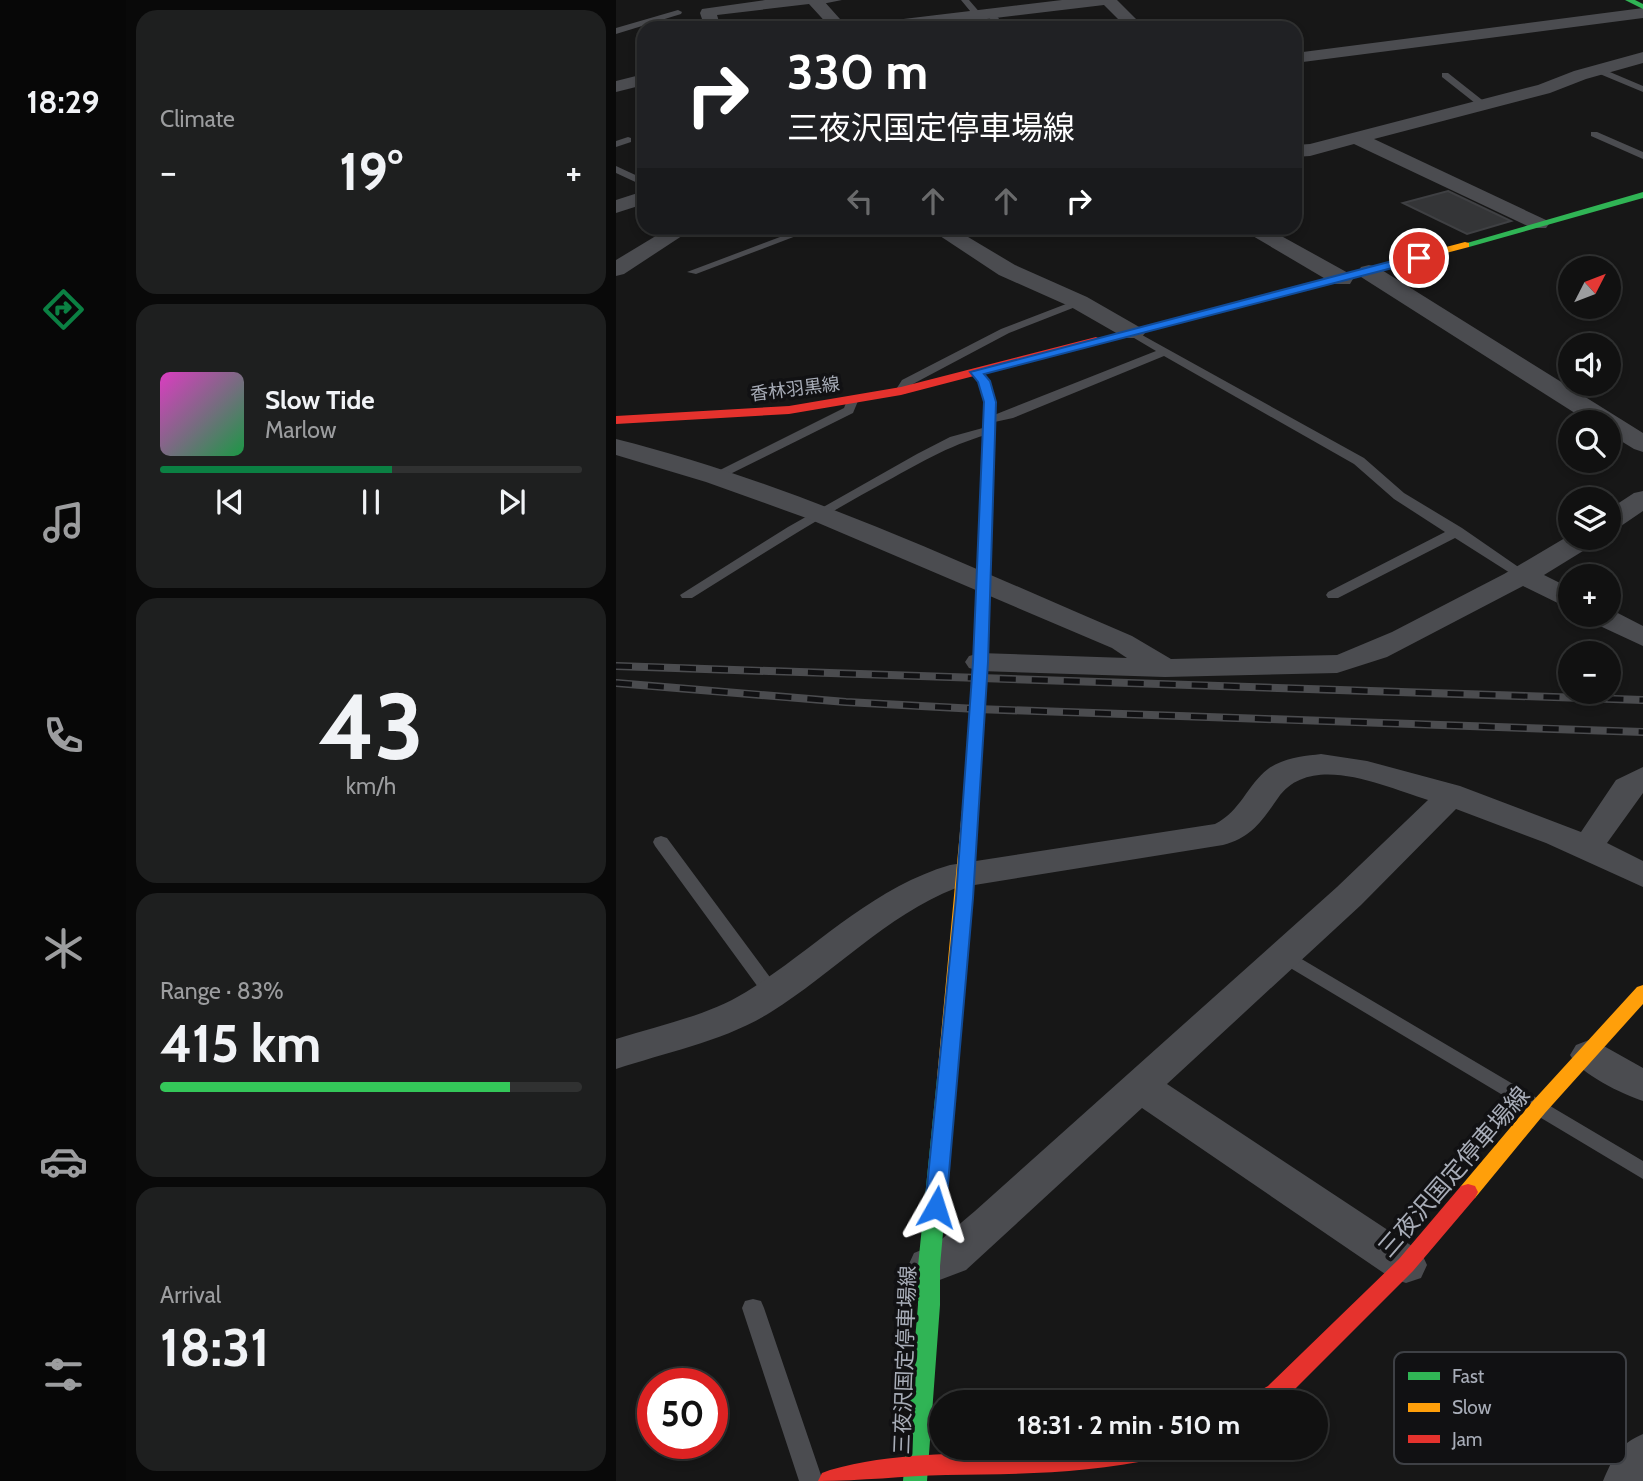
<!DOCTYPE html>
<html lang="en">
<head>
<meta charset="utf-8">
<style>
  body { margin:0; font-family:Cabin,"Noto Sans JP",sans-serif; background:#1e1f1f; color:#f1f3f6; height:100vh; display:flex; flex-direction:column; font-size:26px; white-space:nowrap }
  * { box-sizing:border-box; margin:0 }
  p { font-size:23px; color:#9c9d9f }
  .icon { flex:none; width:38px; height:38px; fill:none; stroke:currentColor; stroke-width:2; stroke-linecap:round; stroke-linejoin:round }
  .map { position:relative; flex:1; overflow:hidden }
  .details { display:flex; flex-direction:column; gap:10px; padding:10px; background:#090909; width:490px }
  .details>* { flex:none }
  .hud { position:absolute; left:21px; top:21px; width:665px; height:214px; border-radius:21px; box-shadow:0 4px 10px #0003,0 0 0 2px #303131; background:#202124; color:#fff; overflow:hidden }
  .needle { width:46px; rotate:48deg }
  .buttons { position:absolute; left:942px; top:256px; display:grid; gap:14px }
  .buttons a { display:grid; place-items:center; width:63px; height:63px; border-radius:50%; background:#111; box-shadow:0 4px 10px #0003,0 0 0 2px #303131; font-size:35px }
  .speed { position:absolute; left:21px; top:1368px; display:flex; gap:14px; font-size:35px; font-weight:700; text-align:center }
  .speed>* { display:grid; place-content:center; width:91px; height:91px; border-radius:50%; background:#111; box-shadow:0 4px 10px #0003,0 0 0 2px #303131; line-height:1 }
  .speed .limit { border:10px solid #d22; background:#fff; color:#111 }
  .pin { position:absolute; display:grid; place-items:center; width:60px; height:60px; color:#fff; margin:-30px; border:4px solid #fff; border-radius:50%; box-shadow:0 2px 7px #0007 }
  .me { position:absolute; width:77px; margin:-38px; rotate:6deg; stroke-linejoin:round; filter:drop-shadow(0 0 5px #0008) }
  .turn { display:flex; align-items:center; gap:24px; height:147px; padding:0 35px; font-size:32px }
  .turn .icon { width:91px; height:91px; stroke-width:2.5 }
  .turn b { display:block; font-size:49px; line-height:60px }
  .lanes { display:flex; align-items:center; height:66px; padding:0 35px; background:#0003; justify-content:center; gap:35px; direction:ltr }
  .lanes .off { opacity:.35 }
  .big { font-size:52px; font-weight:700; line-height:1.1 }
  .details .card { flex:1; display:flex; flex-direction:column; justify-content:center; gap:10px; min-width:0; padding:0 24px; border-radius:21px; background:#1e1f1f }
  .details .dial { align-items:center; gap:0 }
  .dial b { font-size:91px; line-height:1 }
  .song { display:flex; align-items:center; gap:21px }
  .cover { width:84px; height:84px; border-radius:10px; background:linear-gradient(135deg,hsl(310 70% 55%),hsl(140 70% 35%)) }
  .played { height:7px; border-radius:4px; background:linear-gradient(90deg,#0b8043 55%,#303131 55%) }
  .keys { display:flex; justify-content:space-around; direction:ltr }
  .heat { display:flex; justify-content:space-between; align-items:center; font-size:38px; direction:ltr }
  .charge { height:10px; border-radius:5px; background:linear-gradient(90deg,#34c759 83%,#303131 0) }
  .trip { position:absolute; left:313px; top:1390px; width:399px; height:70px; border-radius:35px; background:#111; box-shadow:0 4px 10px #0003,0 0 0 2px #303131; font-weight:700; line-height:70px; text-align:center }
  main { display:flex; flex:1; min-height:0 }
  .tab-bar { display:flex; flex-direction:column; width:126px; justify-content:space-around; align-items:center; background:#070707; color:#9c9d9f }
  .tab-bar .icon { width:49px; height:49px }
  .tab-bar .current { color:#0b8043 }
  .tab-bar b { font-size:32px; color:#f1f3f6 }
  .map>svg:first-child { display:block }
  .building { fill:#343537; stroke:#3f4043; stroke-width:2 }
  .lines { fill:none; stroke-linecap:round; stroke-linejoin:round }
  .lane { fill:#4b4c50; fill-rule:evenodd }
  .street { fill:#4b4c50; fill-rule:evenodd }
  .fast { fill:#30b455; fill-rule:evenodd }
  .slow { fill:#ff9f0a; fill-rule:evenodd }
  .jam { fill:#e5322d; fill-rule:evenodd }
  .rail-casing { stroke:#4b4c4f; stroke-width:8 }
  .rail { stroke:#111113; stroke-width:5; stroke-dasharray:16; stroke-linecap:butt }
  .route { fill:#1a73e8; stroke:#114b97; stroke-width:2 }
  .labels { text-anchor:middle; stroke-width:7; stroke-linejoin:round; paint-order:stroke }
  .far-street-label { font-size:18px; fill:#a8adb8; stroke:#111113 }
  .street-label { font-size:21px; fill:#a8adb8; stroke:#111113 }
  .near-street-label { font-size:24px; fill:#a8adb8; stroke:#111113 }
  .key { fill:#111113; stroke:#3e4045; stroke-width:2 }
  .key-label { font-size:19px; fill:#a8adb8 }
</style>
</head>
<body>
<main>
<nav class="tab-bar">
<b>18:29</b>
<svg class="icon current" aria-label="directions" viewBox="0 0 24 24"><path d="M12 3l9 9-9 9-9-9zM9 14v-3h6M13 9l2 2-2 2"/></svg>
<svg class="icon" aria-label="music" viewBox="0 0 24 24"><path d="M9 18V5l10-2v13"/><circle cx="6" cy="18" r="3"/><circle cx="16" cy="16" r="3"/></svg>
<svg class="icon" aria-label="phone" viewBox="0 0 24 24"><path d="M5 4h4l2 5-3 2q2 4 5 5l2-3 5 2v4C11 20 4 13 5 4z"/></svg>
<svg class="icon" aria-label="climate" viewBox="0 0 24 24"><path d="M12 3v18M4 7l16 10M4 17L20 7"/></svg>
<svg class="icon" aria-label="car" viewBox="0 0 24 24"><path d="M5 17H2v-5l4-1 3-4h7l3 4 3 1v5h-3M9 17h6M6 11h13"/><circle cx="7" cy="17" r="2"/><circle cx="17" cy="17" r="2"/></svg>
<svg class="icon" aria-label="filters" viewBox="0 0 24 24"><path d="M4 7h16M4 17h16"/><circle cx="9" cy="7" r="2"/><circle cx="15" cy="17" r="2"/></svg>
</nav>
<section class="details">
<div class="card"><p>Climate</p>
<div class="heat"><a>−</a><b class="big">19°</b><a>+</a></div>
</div>
<div class="card">
<div class="song"><i class="cover"></i><div><b>Slow Tide</b><p>Marlow</p></div></div>
<div class="played"></div>
<div class="keys"><svg class="icon" aria-label="previous" viewBox="0 0 24 24"><path d="M18 5L8 12l10 7zM5 5v14"/></svg><svg class="icon" aria-label="pause" viewBox="0 0 24 24"><path d="M8 5v14M16 5v14"/></svg><svg class="icon" aria-label="next" viewBox="0 0 24 24"><path d="M6 5l10 7-10 7zM19 5v14"/></svg></div>
</div>
<div class="card dial"><b>43</b><p>km/h</p></div>
<div class="card"><p>Range · 83%</p><b class="big">415 km</b><div class="charge"></div></div>
<div class="card"><p>Arrival</p><b class="big">18:31</b></div>
</section>
<div class="map">
<svg width="1027" height="1481" viewBox="0 0 1027 1481">
  <rect width="100%" height="100%" fill="#171717"/>
  <path class="building" d="M832,191L895,221L851,234L787,203Z"/>
  <g class="lines">
    <path class="lane" d="M226,0L201,5L197,3L205,0Z
      M345,0H353L366,15L365,17H359Z
      M62,10L66,12L65,14L0,34V28Z
      M374,11L377,12L391,28H382L370,14Z
      M982,67L1027,86V92L979,72V68Z
      M826,73H832L870,103V107H864L826,77Z
      M975,132H981L1027,152V159L975,136Z
      M12,137L15,138V142L0,147V141Z
      M0,166L28,179V186L0,173Z
      M188,228H201L80,274L71,272Z
      M463,299L467,300V304L393,333L295,385L289,394H281L279,391L286,380L385,329Z
      M517,330L748,458L788,493L846,528L914,575L912,578H902L839,538L722,598H712L710,595L712,592L829,532L778,499L738,464L548,356L397,418L374,423L368,419L540,351L513,335V331Z
      M236,397L242,401L237,413L104,479H94L92,476L228,408L232,398Z
      M374,426L380,430L378,433C339,442 306,462 271,481C204,517 140,558 76,598H66L64,595L172,527L301,454L334,437Z
      M45,836L51,838L162,988L165,993L162,998L156,1000L150,998L39,846L37,842L39,838Z
      M667,948L1027,1161V1179L661,960L658,955L661,950Z
      M137,1299L145,1301L148,1308L207,1481H183L126,1308L129,1301Z"/>
    <path class="street" d="M149,0H207L232,28H215L193,4L101,15L105,28H89L84,13L86,9Z
      M446,0H501L529,28H511L488,5L296,28H246L254,23Z
      M1027,8V18L679,63V53Z
      M1027,52V63L970,79L934,93L758,139L930,220L933,224L930,228H916L738,144L694,156L679,157V145L694,144L922,85L958,71Z
      M28,74V85L0,92V81Z
      M28,191V204L0,213V200Z
      M53,228H78L8,274L0,276V260Z
      M312,228H337L399,265L471,297L525,328L529,333L525,338H509L455,307L383,275Z
      M626,228H651L734,274L737,279L734,284H718L630,232Z
      M753,265L761,267L1027,433V452L1018,449L992,433V422H973L745,277L742,272L745,267Z
      M0,439C179,484 347,564 516,636L555,659L721,655L776,632L888,574L954,535L984,537L980,543L928,575L954,588V609L907,586L771,657L721,673L549,677L364,671L353,668L349,662L353,656L364,653L511,658L496,648L193,519L90,482L0,455Z
      M1027,491V511L1002,528L992,530V510L1018,493Z
      M992,608L1027,626V646L971,620L967,614H992Z
      M705,754L751,761L844,786L965,832L1000,780L1027,767V793L991,843L1027,861V887L930,843L840,809L745,905L551,1084L805,1252L811,1265L805,1278L790,1283L775,1278L526,1108L350,1270L313,1284L298,1279L292,1266L298,1253L320,1244L359,1211L721,887L812,800C769,787 695,751 662,798C646,821 635,838 607,845L340,888C269,916 218,973 155,1012C109,1041 51,1052 0,1069V1039C44,1025 91,1016 130,992C199,949 255,888 334,865L599,824C625,811 631,785 652,769C667,758 688,756 705,754Z
      M973,1040L986,1045L1027,1068V1101C1006,1094 964,1074 954,1055L960,1045Z
      M1027,1434V1481H987C997,1458 1003,1444 1027,1434Z"/>
    <path class="fast" d="M1009,0H1019L1027,4V9Z
      M1027,192V198L853,247L844,245Z
      M360,368C374,374 376,389 380,402L371,662L363,799L355,804L347,799L357,662L368,402L362,382L354,372Z
      M331,1070L338,1073L341,1078L324,1266V1305L311,1481H287L302,1305V1266L321,1078L324,1073Z"/>
    <path class="slow" d="M849,242L853,243V247L480,345L474,341Z
      M355,794L363,799L341,1078L338,1083L331,1086L324,1083L321,1078L347,799Z
      M1027,985V1004L929,1113L859,1198L852,1200L845,1198L842,1192L845,1186L915,1103L1021,987Z"/>
    <path class="jam" d="M480,337L484,339V343L285,395L173,414L0,424V416L173,406L285,387Z
      M852,1184L859,1186L862,1192L859,1198L797,1271L668,1400L633,1402L636,1395L652,1386L783,1259L845,1186Z
      M482,1447H553L550,1455L542,1458C471,1474 402,1474 330,1475C287,1476 245,1481 202,1481L206,1473L214,1470C302,1445 393,1459 482,1447Z"/>
    <defs>
      <path id="rail" d="M0,666L1027,700
        M0,683L230,702L361,709L1027,732"/>
    </defs>
    <use href="#rail" class="rail-casing"/>
    <use href="#rail" class="rail"/>
  </g>
  <path class="route" d="M803,254L809,258L807,260L368,374L374,381L380,402L372,662L357,898L330,1207L327,1213L320,1216L312,1213L309,1207L340,898L357,662L368,402L362,382L354,372Z"/>
  <g class="labels">
    <g class="far-street-label">
      <text transform="translate(179 389) rotate(-7)" y="6">香林羽黒線</text>
    </g>
    <g class="street-label">
      <text transform="translate(289 1360) rotate(-88)" y="7">三夜沢国定停車場線</text>
    </g>
    <g class="near-street-label">
      <text transform="translate(838 1172) rotate(-49)" y="8">三夜沢国定停車場線</text>
    </g>
  </g>
  <rect x="778" y="1352" width="232" height="112" rx="10" class="key"/>
  <rect x="792" y="1372" width="32" height="8" fill="#30b455"/>
  <rect x="792" y="1403" width="32" height="9" fill="#ff9f0a"/>
  <rect x="792" y="1435" width="32" height="8" fill="#e5322d"/>
  <g class="key-label">
    <text x="836" y="1383">Fast</text>
    <text x="836" y="1414">Slow</text>
    <text x="836" y="1446">Jam</text>
  </g>
</svg>
<div class="buttons">
<a><svg class="needle" viewBox="-14 -14 28 28"><path d="M0-13l5 13h-10z" fill="#e53935"/><path d="M0 13l5-13h-10z" fill="#9c9d9f"/></svg></a>
<a><svg class="icon" aria-label="sound" viewBox="0 0 24 24"><path d="M4 9h4l5-4v14l-5-4H4zM17 9q2 3 0 6"/></svg></a>
<a><svg class="icon" aria-label="search" viewBox="0 0 24 24"><circle cx="10" cy="10" r="6"/><path d="M15 15l6 6"/></svg></a>
<a><svg class="icon" aria-label="layers" viewBox="0 0 24 24"><path d="M12 4l9 5-9 5-9-5zM3 14l9 5 9-5"/></svg></a>
<a>+</a>
<a>−</a>
</div>
<div class="speed"><div class="limit">50</div></div>
<div class="pin" style="left:803px;top:258px;background:#d93025"><svg class="icon" aria-label="arrive" viewBox="0 0 24 24"><path d="M6 21V4h12l-3 4 3 4H6"/></svg></div>
<svg class="me" style="left:320px;top:1207px" viewBox="-20 -20 40 40"><path d="M0-17L14 15 0 8-14 15z" fill="#1a73e8" stroke="#fff" stroke-width="4"/></svg>
<div class="trip">18:31 · 2 min · 510 m</div>
<div class="hud">
<div class="turn"><svg class="icon" aria-label="right" viewBox="0 0 24 24"><path d="M7 20v-9h11M14 6l5 5-5 5"/></svg><div><b>330 m</b>三夜沢国定停車場線</div></div>
<div class="lanes"><svg class="icon off" aria-label="left" viewBox="0 0 24 24"><path d="M17 20v-9H6M10 6l-5 5 5 5"/></svg><svg class="icon off" aria-label="ahead" viewBox="0 0 24 24"><path d="M12 20V5M6 11l6-6 6 6"/></svg><svg class="icon off" aria-label="ahead" viewBox="0 0 24 24"><path d="M12 20V5M6 11l6-6 6 6"/></svg><svg class="icon" aria-label="right" viewBox="0 0 24 24"><path d="M7 20v-9h11M14 6l5 5-5 5"/></svg></div>
</div>
</div>
</main>
</body>
</html>
